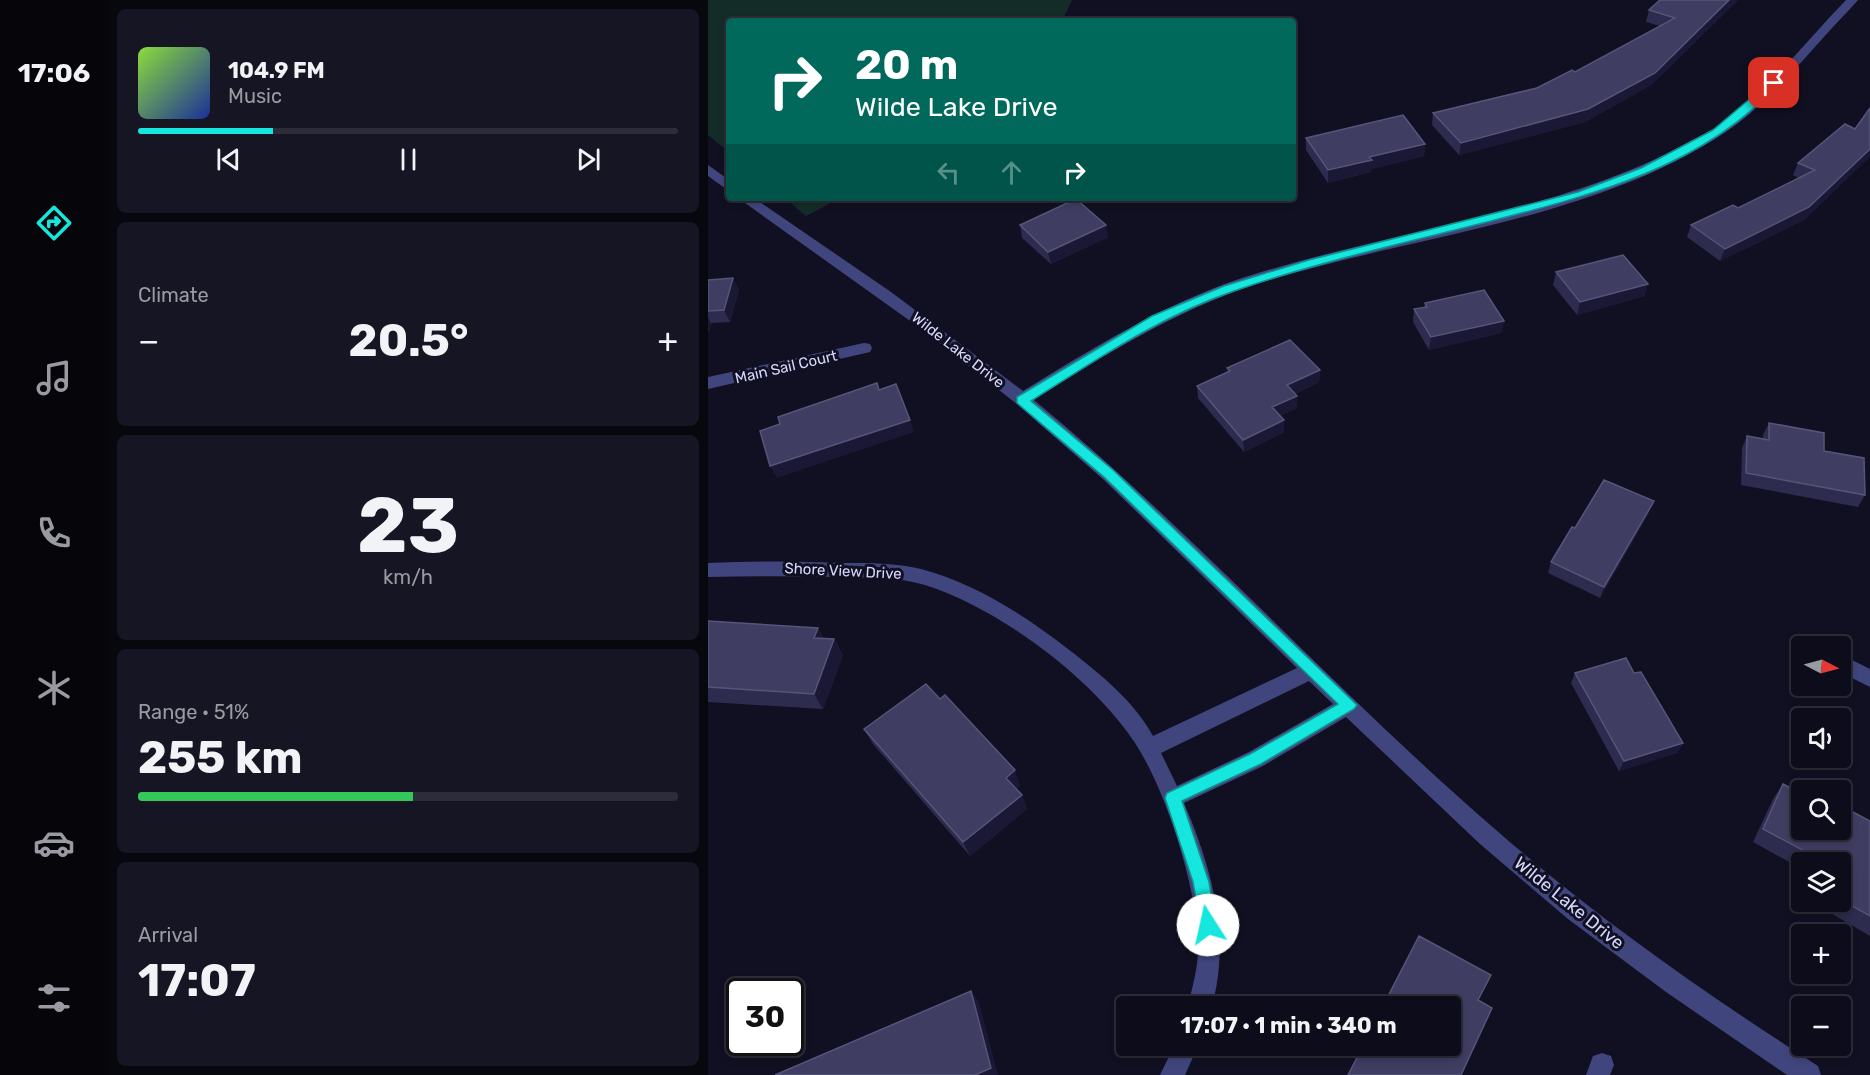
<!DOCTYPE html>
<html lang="en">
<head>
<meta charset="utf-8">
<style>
  body { margin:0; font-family:Rubik,sans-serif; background:#161523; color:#f1f3f6; height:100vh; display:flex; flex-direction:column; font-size:22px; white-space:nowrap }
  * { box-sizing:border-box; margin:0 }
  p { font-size:20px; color:#9a9ba2 }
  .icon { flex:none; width:33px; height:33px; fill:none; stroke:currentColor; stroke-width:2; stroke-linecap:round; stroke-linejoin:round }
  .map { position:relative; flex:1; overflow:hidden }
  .panel { display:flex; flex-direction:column; gap:9px; padding:9px; background:#07070e; width:600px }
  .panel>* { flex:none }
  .guide { position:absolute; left:18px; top:18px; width:570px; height:183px; border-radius:6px; box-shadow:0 3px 9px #0003,0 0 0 2px #2d2c39; background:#00695c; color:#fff; overflow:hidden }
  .needle { width:39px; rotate:96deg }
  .tools { position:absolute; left:1083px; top:636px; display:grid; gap:12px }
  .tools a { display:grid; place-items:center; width:60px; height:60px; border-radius:6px; background:#0d0c1a; box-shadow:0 3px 9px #0003,0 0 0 2px #2d2c39; font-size:30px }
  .speed { position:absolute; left:18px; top:978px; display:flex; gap:12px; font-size:30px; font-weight:700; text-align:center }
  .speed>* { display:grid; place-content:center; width:78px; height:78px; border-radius:50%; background:#0d0c1a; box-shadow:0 3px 9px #0003,0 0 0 2px #2d2c39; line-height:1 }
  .speed .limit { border:3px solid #111; border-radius:9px; background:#fff; color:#111 }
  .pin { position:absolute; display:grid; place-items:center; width:51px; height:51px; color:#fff; margin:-26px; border-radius:12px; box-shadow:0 3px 9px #0006 }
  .me { position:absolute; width:66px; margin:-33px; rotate:350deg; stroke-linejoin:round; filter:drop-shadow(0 0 4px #0008) }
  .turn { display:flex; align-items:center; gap:21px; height:126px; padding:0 30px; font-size:27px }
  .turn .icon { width:78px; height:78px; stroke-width:2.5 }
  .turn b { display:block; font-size:42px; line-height:51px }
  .lanes { display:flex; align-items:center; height:57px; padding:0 30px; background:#0003; justify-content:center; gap:30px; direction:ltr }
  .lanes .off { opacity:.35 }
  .big { font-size:45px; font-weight:700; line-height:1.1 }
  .panel .card { flex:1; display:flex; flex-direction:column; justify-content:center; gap:9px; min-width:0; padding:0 21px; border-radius:9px; background:#161523 }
  .panel .dial { align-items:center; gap:0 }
  .dial b { font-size:78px; line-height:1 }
  .song { display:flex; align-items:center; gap:18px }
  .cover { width:72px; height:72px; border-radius:9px; background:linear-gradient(135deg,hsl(90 70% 55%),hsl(230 70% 35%)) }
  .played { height:6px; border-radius:3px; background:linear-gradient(90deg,#16e7de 25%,#2d2c39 25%) }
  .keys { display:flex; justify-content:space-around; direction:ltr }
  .heat { display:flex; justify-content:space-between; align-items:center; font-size:33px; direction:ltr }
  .charge { height:9px; border-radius:4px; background:linear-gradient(90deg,#34c759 51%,#2d2c39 0) }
  .trip { position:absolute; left:408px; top:996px; width:345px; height:60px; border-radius:6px; background:#0d0c1a; box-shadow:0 3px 9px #0003,0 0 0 2px #2d2c39; font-weight:700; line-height:60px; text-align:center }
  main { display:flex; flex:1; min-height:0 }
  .tab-bar { display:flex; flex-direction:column; width:108px; justify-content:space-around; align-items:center; background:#05050a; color:#9a9ba2 }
  .tab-bar .icon { width:42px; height:42px }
  .tab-bar .current { color:#16e7de }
  .tab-bar b { font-size:27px; color:#f1f3f6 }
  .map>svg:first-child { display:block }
  .green { fill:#142c27 }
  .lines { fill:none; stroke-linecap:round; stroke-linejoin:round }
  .minor { fill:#40467d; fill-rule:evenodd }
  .wall { fill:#2d2b4e }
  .shaded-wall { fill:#1a1835 }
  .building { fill:#3f3d61; stroke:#565579; stroke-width:1.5 }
  .route { fill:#16e7de; stroke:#0e9690; stroke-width:1.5 }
  .labels { text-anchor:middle; stroke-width:6; stroke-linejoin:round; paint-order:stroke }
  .street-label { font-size:15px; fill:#d5d6fb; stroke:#111022 }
  .near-street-label { font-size:18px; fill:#d5d6fb; stroke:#111022 }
</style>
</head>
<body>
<main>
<nav class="tab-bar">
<b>17:06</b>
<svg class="icon current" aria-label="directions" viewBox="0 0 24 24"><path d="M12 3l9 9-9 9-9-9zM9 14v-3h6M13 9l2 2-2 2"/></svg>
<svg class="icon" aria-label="music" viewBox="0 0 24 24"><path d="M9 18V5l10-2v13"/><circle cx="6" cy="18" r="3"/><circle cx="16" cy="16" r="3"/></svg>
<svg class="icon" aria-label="phone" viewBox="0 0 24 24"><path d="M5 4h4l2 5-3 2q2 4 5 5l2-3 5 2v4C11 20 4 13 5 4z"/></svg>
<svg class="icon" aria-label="climate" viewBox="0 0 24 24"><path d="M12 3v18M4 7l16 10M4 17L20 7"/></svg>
<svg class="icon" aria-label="car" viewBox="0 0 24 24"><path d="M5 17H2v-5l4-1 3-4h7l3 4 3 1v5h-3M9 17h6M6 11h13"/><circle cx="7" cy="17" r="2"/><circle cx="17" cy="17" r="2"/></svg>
<svg class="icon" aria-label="filters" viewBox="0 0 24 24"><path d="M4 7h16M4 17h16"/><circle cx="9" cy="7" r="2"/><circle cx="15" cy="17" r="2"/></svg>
</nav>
<section class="panel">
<div class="card">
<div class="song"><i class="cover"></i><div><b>104.9 FM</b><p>Music</p></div></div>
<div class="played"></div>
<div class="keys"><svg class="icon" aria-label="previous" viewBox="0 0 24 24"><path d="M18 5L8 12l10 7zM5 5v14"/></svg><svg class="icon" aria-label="pause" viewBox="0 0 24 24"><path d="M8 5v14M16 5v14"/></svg><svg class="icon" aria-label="next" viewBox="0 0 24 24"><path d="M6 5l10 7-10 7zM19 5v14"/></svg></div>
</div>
<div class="card"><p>Climate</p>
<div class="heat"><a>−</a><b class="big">20.5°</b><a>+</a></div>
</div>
<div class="card dial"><b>23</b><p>km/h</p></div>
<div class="card"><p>Range · 51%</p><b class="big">255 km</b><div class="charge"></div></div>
<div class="card"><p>Arrival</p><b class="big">17:07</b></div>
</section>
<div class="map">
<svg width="1162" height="1075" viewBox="0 0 1162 1075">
  <rect width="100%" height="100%" fill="#111022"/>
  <path class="green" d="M0,0H364L354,21H21V152L0,135Z
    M77,198H132L98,216Z"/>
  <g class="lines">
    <path class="minor" d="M1138,0H1150C1139,13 1126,25 1115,38C1088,68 1061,100 1029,124C896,221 700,235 546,285C467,311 396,355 326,400C489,535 629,693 788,830C889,918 998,994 1110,1066L1113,1075H1079L958,992L860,919L772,844L638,717L555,766L476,803C504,869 523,936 504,1006H480C484,987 490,969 490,949C491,892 457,786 425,740C382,676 290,608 217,585C191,577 163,578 136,577C90,576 45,576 0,577V563C46,561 91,561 136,563C162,563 188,563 213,569C267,583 317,616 360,649C391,673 427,702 445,736L589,668L396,480L310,405L219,333L30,198H46L183,292L315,391C385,348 456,304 534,278C689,228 857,215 1000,132C1055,99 1094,45 1138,0ZM601,681L625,704L541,752L469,786L453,753Z
      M0,165L21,180V191L0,176Z
      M156,343L162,344L164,348L162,352L0,389V377Z
      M1132,654L1162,669V687L1132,672Z
      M466,1046H490L477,1075H452Z
      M894,1053L903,1056L906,1065L902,1075H878L885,1056Z"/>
  </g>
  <path class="wall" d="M1030,0L943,85L877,122L751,155L724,125L725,113L829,88L867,72L952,26L938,22L941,10Z
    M1162,108V156L1096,220L1012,261L979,237L983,225L1030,208L1091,178L1085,175L1090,163L1147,129Z
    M598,138L717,144L716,156L663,169V172L620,183L598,150Z
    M312,225L400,237L343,264L314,238Z
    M848,272L940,284L936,296L869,315L845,285Z
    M25,278L31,290L22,322L3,323L1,331H0V280Z
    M717,303L796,321L793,333L721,350L705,322L706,309L716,307Z
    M519,368L612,370L611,382L587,394L589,408L572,416L576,432L536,452L490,398L489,386L520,372Z
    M1061,423L1116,451L1157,495L1150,507L1033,485L1034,448L1039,436L1055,439V435Z
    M941,513L892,598L840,573L843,562Z
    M0,621L110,628L116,639H126L135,655L115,709L0,702Z
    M867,673H926L975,743L969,753L911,771L863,683Z
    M156,729L312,785L308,789L314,795L319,809L262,856L165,744Z
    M1075,784L1094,830L1162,821V936L1119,911L1123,902H1132V862H1094V869L1045,842L1065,799Z"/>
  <path class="shaded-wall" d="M1021,0H1030L943,85L877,122L751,155L753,143Z
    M717,144L716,156L663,169V172L620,183V170L661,157Z
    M1162,149V156L1096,220L1012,261L1017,249Z
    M398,225L400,237L343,264L340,252Z
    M25,278L31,290L22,322L16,310Z
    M940,284L936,296L869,315L872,302Z
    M0,317L3,323L1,331L0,328Z
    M796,321L793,333L721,350L723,337Z
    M612,370L611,382L579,398V385Z
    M589,396V408L564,420V407Z
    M202,420L206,432L69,478L62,466Z
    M576,420V432L536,452L535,440Z
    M946,501L941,513L892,598L896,587Z
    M110,628L119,644L106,638Z
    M126,639L135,655L115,709L106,694Z
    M975,743L969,753L911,771L916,761Z
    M307,770L312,785L304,792L298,778Z
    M314,795L319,809L262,856L255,842Z
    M263,991L271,1002L290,1075H267Z"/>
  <path class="building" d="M952,0H1021L947,73L880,109L753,143L725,113L829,88L864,70L867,72L967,18L941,10Z
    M1162,108V149L1101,207L1017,249L983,225L1025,205L1030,208L1107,170L1090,163L1137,124L1147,129Z
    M695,115L717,144L661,157L664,160L620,170L598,138Z
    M368,199L398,225L340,252L312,225Z
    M915,255L940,284L872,302L848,272Z
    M25,278L16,310L0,311V280Z
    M776,290L796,321L723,337L706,309L719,307L717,303Z
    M582,340L612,370L579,385L589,396L564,407L576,420L535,440L489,386L522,371L519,368Z
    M169,383L171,390L188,384L202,420L62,466L52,431L72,424L70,417Z
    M1061,423L1116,433V451L1156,458L1157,495L1038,473L1039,436L1061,440Z
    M896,480L946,501L896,587L843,562L864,527L867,528Z
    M0,621L110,628L106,638L126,639L106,694L0,687Z
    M918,658L926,673L933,672L975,743L916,761L867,673Z
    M218,684L232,699L237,695L307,770L298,778L314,795L255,842L156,729Z
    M1075,784L1094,794V830H1132V805L1162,821V916L1132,899V896L1141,876L1132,871V862H1117L1055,829Z
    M711,936L783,975L770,1000L784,1008L753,1075H640L655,1046H742V1006H675Z
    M263,991L283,1068L267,1075H67Z"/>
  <path class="route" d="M1063,81L1071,83C995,169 877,197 771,224C689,245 606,263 526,291C452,316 388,360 323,401L405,470L649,705L646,709L553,764L474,801L501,882L509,925L506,931L500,934L494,931L485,882L457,798L459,793L542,754L630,704L396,477L309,403V397L444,316L516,286L601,260L870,192L933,168L1005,130Z"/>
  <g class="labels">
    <g class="street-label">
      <text transform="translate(250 350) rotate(38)" y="5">Wilde Lake Drive</text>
      <text transform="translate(78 367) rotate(-13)" y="5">Main Sail Court</text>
      <text transform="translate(135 571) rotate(3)" y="5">Shore View Drive</text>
    </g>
    <g class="near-street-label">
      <text transform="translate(861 903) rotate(39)" y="6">Wilde Lake Drive</text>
    </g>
  </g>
</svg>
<div class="tools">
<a><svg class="needle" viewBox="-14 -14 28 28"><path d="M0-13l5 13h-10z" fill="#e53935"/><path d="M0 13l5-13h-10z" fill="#9a9ba2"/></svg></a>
<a><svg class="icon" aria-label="sound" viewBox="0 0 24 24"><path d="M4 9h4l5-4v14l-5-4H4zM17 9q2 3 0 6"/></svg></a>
<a><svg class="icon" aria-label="search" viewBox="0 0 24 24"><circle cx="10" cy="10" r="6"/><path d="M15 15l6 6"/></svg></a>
<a><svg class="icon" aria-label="layers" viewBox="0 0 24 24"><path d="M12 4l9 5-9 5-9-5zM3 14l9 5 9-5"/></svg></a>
<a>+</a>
<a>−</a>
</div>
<div class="speed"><div class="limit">30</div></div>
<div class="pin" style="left:1066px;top:83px;background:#d93025"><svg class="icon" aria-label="arrive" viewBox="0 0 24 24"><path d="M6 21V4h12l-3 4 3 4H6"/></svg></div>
<svg class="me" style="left:500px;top:925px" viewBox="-20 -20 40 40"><circle r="19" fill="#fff"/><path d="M0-13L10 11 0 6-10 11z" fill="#16e7de"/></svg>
<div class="trip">17:07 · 1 min · 340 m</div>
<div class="guide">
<div class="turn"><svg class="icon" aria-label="right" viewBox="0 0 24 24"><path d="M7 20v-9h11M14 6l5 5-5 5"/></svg><div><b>20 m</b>Wilde Lake Drive</div></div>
<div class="lanes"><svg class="icon off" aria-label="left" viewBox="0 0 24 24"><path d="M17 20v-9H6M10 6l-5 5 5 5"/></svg><svg class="icon off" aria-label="ahead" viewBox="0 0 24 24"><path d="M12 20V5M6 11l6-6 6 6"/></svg><svg class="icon" aria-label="right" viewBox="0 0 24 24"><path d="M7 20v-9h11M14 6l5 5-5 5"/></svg></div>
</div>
</div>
</main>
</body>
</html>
